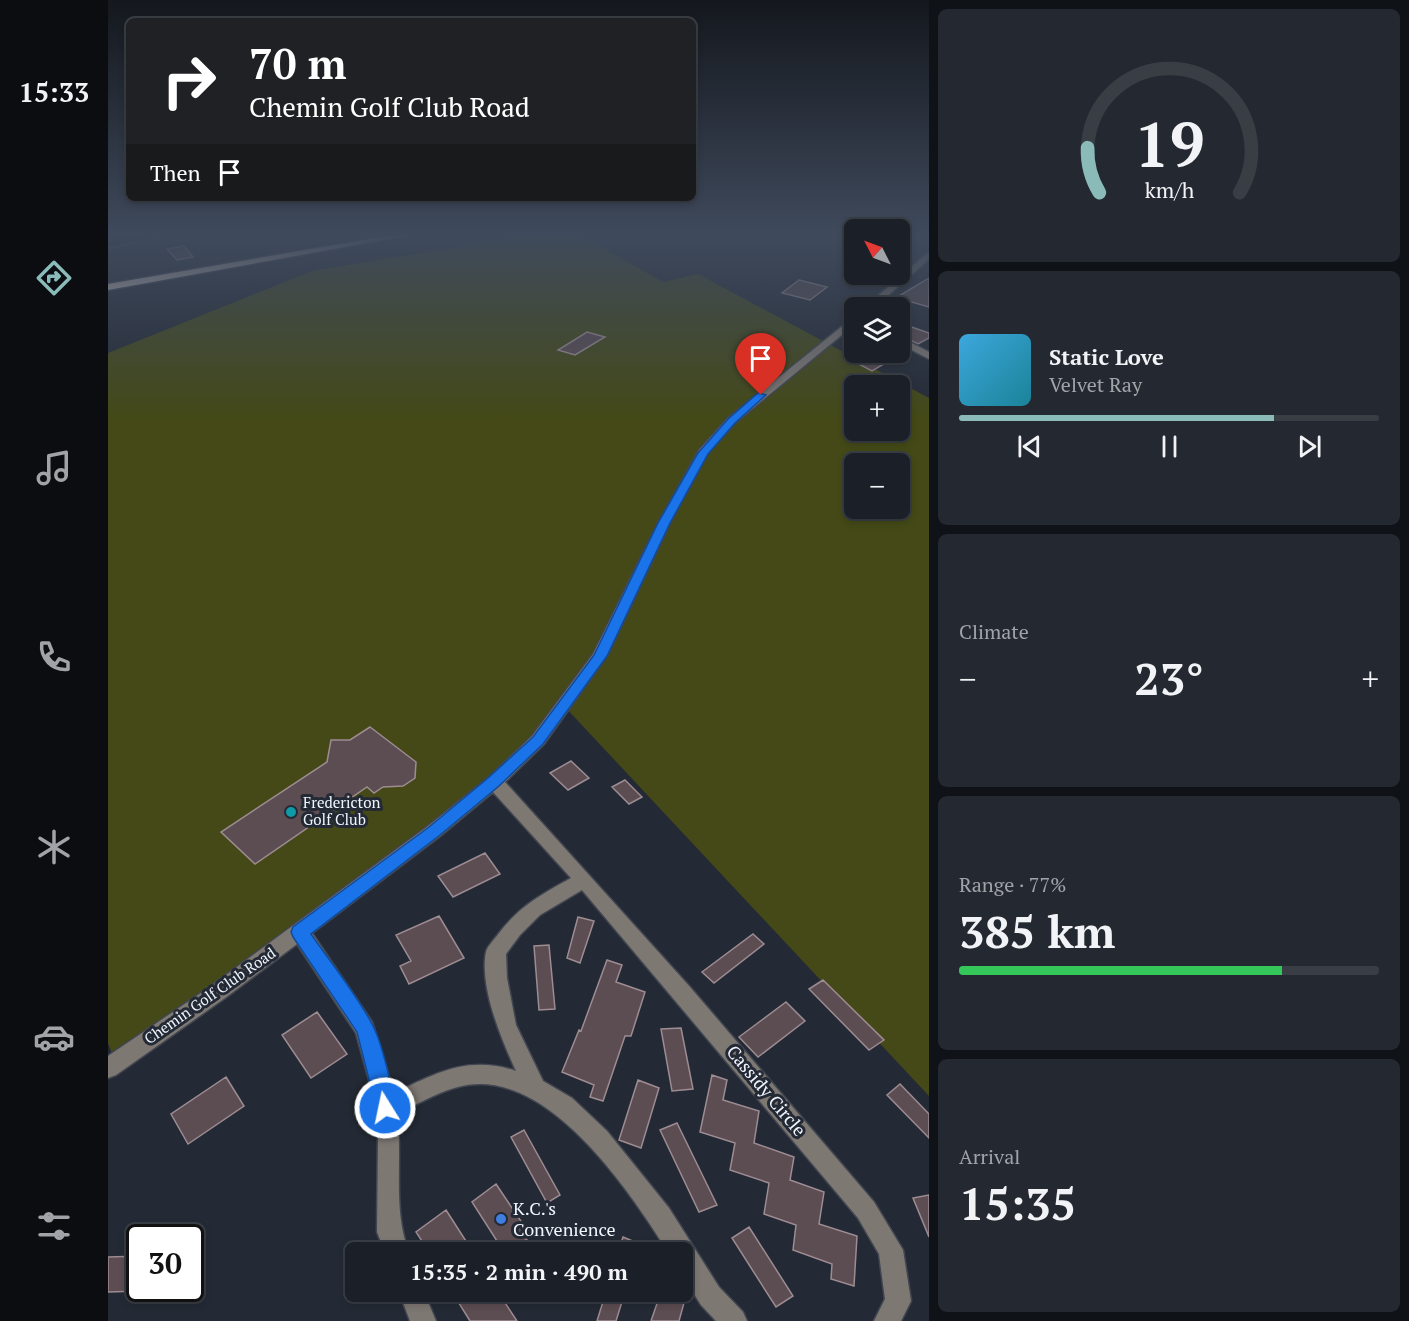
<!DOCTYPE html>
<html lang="en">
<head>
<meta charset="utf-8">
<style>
  body { margin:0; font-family:"PT Serif",serif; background:#242830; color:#f1f3f6; height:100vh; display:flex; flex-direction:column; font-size:22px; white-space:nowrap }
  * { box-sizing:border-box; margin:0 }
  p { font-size:20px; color:#a0a3a8 }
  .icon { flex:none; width:33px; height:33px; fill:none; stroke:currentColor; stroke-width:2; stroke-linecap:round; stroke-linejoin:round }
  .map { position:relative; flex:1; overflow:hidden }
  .panel { display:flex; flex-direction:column; gap:9px; padding:9px; background:#0f1216; width:480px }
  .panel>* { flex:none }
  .guide { position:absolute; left:18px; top:18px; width:570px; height:183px; border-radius:9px; box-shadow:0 3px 9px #0003,0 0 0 2px #393e45; background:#202124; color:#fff; overflow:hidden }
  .needle { width:39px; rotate:312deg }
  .controls { position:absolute; left:736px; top:219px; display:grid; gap:12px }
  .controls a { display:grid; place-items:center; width:66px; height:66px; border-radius:9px; background:#1b2028; box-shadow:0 3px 9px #0003,0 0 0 2px #393e45; font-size:30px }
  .speed { position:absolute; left:18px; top:1224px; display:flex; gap:12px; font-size:30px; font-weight:700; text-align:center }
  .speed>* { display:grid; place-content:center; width:78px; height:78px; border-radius:50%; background:#1b2028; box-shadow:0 3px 9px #0003,0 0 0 2px #393e45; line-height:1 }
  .speed .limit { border:3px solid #111; border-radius:9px; background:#fff; color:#111 }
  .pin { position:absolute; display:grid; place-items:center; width:51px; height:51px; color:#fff; margin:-62px -26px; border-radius:50% 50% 50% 0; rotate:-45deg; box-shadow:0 0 6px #0007 }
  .pin .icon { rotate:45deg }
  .me { position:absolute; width:66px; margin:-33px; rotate:350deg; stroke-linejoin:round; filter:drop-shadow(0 0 4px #0008) }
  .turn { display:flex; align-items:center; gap:21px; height:126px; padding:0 24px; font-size:27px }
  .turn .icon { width:78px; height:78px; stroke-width:2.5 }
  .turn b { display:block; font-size:42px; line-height:51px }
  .then { display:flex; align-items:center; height:57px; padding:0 24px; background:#0003; gap:12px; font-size:22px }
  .big { font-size:45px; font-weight:700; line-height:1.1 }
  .panel .widget { flex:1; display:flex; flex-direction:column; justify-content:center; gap:9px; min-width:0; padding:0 21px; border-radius:9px; background:#242830 }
  .panel .dial { align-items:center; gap:0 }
  .dial svg { height:156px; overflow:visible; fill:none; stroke:#393e45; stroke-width:7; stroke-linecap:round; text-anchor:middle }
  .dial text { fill:#f1f3f6; stroke:none }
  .song { display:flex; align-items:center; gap:18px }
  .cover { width:72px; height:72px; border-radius:9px; background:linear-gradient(135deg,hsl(200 70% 55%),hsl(190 70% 35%)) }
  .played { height:6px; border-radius:3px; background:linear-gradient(90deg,#8bbbb9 75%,#393e45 75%) }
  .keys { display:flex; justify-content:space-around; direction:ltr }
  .heat { display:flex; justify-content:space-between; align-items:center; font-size:33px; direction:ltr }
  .charge { height:9px; border-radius:4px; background:linear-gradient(90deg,#34c759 77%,#393e45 0) }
  .trip { position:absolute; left:237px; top:1242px; width:348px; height:60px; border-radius:9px; background:#1b2028; box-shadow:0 3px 9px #0003,0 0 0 2px #393e45; font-weight:700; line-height:60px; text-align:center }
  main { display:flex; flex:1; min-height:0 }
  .menu { display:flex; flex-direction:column; width:108px; justify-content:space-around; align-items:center; background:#0b0d10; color:#a0a3a8 }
  .menu .icon { width:42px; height:42px }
  .menu .selected { color:#8bbbb9 }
  .menu b { font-size:27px; color:#f1f3f6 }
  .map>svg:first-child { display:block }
  .green { fill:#444917; fill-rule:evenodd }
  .water { fill:#051515; stroke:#4c585b; stroke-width:1.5 }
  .building { fill:#5c4d52; stroke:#9d8c92; stroke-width:1.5 }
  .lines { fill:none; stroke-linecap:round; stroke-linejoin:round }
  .minor-casing { stroke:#414651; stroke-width:3 }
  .major-casing { stroke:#414651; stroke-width:3 }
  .minor { fill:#7e7873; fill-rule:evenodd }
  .major { fill:#d3c6be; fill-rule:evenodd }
  .route { fill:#1a73e8; stroke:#114b97; stroke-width:1.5 }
  .culture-dot { fill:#0f9aa8; stroke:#242a35; stroke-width:2 }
  .shop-dot { fill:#3f7fe0; stroke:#242a35; stroke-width:2 }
  .labels { text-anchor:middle; stroke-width:6; stroke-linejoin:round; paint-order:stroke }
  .poi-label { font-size:15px; fill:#f1f5fd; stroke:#242a35; text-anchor:start }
  .street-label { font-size:15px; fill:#f1f5fd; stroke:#242a35 }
  .near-street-label { font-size:18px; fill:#f1f5fd; stroke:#242a35 }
  .near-poi-label { font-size:18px; fill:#f1f5fd; stroke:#242a35; text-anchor:start }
</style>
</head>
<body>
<main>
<nav class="menu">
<b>15:33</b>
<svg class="icon selected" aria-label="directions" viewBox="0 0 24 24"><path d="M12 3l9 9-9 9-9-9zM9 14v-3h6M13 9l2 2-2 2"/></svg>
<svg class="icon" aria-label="music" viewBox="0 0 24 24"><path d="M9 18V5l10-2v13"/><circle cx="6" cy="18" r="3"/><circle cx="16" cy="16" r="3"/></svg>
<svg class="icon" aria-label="phone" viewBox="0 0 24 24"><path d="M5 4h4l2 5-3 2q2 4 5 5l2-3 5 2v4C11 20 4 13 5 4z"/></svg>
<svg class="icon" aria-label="climate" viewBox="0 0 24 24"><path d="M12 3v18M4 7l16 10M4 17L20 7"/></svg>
<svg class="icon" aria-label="car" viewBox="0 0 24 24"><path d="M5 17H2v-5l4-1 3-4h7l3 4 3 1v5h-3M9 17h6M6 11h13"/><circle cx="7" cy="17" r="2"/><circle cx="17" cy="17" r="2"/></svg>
<svg class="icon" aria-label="filters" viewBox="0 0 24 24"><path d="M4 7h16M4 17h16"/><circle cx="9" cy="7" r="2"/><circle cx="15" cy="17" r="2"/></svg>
</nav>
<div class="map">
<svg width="821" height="1321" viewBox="0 0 821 1321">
  <rect width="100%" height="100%" fill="#242a35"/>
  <path class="green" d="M421,235H471L555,282L590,274L821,398V1096L456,706L386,782L7,1062L0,1043V353L204,271ZM747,386H792V430H747ZM747,464H792V508H747Z"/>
  <path class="water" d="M0,235H60L0,248Z"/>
  <path class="building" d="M76,246L85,257L69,260L59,249Z
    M821,278V307L793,299L796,297L791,296Z
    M691,280L719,287L702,300L674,293Z
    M792,323L821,333V338L810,344L792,335Z
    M479,332L497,337L467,355L450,350Z
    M792,347L800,350L764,371L743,360L756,352H792Z
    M262,727L308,762L307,778L295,786L275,787L266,793L259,787L147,864L113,832L219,762L223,740H242Z
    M463,761L481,778L460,790L442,773Z
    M517,780L534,797L521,804L504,787Z
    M377,853L392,874L345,897L330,876Z
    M331,916L356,958L301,984L292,966L303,961L288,935Z
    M470,917L486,921L472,963L459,958Z
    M645,934L656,944L606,983L594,972Z
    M441,945L447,1009L431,1010L426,946Z
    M499,960L514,965L508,982L537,992L523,1036H517L495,1101L482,1097L486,1085L454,1072L471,1030L473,1031Z
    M715,980L776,1040L761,1050L701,989Z
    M678,1002L697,1021L650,1057L631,1037Z
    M209,1012L239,1054L203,1078L174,1035Z
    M573,1028L585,1089L564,1091L553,1029Z
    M604,1075L619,1080L615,1100L651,1111L646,1143L686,1157L682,1180L716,1192L711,1224L749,1236L746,1286L723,1279L724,1264L685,1250L688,1225L656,1214L661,1183L622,1170L627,1143L592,1132Z
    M118,1077L136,1106L80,1144L63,1114Z
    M530,1080L551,1088L533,1148L511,1140Z
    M792,1084L821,1114V1138L779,1095Z
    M569,1123L609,1205L591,1212L552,1130Z
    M416,1130L452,1195L439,1203L403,1137Z
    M388,1184L423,1236L401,1252H396L364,1202Z
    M821,1195V1237L805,1198Z
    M338,1210L365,1252H321L308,1232Z
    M641,1227L685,1296L668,1307L624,1238Z
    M515,1237L551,1252H510Z
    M32,1256V1291L0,1292V1257Z
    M344,1292H390L409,1321H362Z
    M498,1292H517L508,1321H489Z
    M553,1292H579L571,1321H543Z"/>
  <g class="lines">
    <defs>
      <path id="minor" d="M821,252V259L766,308H756Z
        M747,316V324L627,423L600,453L562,523L499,656L436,744L397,782L582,987L766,1202L795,1250L803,1301L793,1321H766L777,1299L771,1254L750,1218L474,890L432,915L412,935L398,954L399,978L408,1025L435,1081L464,1098L499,1131L561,1208L611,1287L635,1312L639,1321H608L593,1305L574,1275V1252H560C523,1193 449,1083 371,1084C343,1084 314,1102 289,1114C295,1159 284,1210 301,1252H277L269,1232L270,1138L263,1087L248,1033L189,944L117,998L8,1075L0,1078V1056L103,986L320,826L380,778L424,736L485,654L550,523L591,450L619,419ZM385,792L463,878C431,896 411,906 388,937C385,941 379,947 378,952C371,986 394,1041 408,1071C360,1055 329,1073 286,1093L264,1022L204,933L332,836Z
        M792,337L821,352V359L792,344Z
        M291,1292H316L328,1321H302Z"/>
      <path id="major" d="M284,235H303L0,290V284Z"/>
    </defs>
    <use href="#minor" class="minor-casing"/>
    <use href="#major" class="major-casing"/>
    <use href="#minor" class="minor"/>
    <use href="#major" class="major"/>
  </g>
  <linearGradient id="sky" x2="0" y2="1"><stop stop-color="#14171d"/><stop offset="0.56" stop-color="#3f4a5c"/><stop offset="1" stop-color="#3f4a5c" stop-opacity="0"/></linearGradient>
  <rect width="821" height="420" fill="url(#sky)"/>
  <path class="route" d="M650,393L658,395L627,423L600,454L562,523L499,656L435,744L391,786L332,835L203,934C223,963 246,991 263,1022C272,1037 290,1100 284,1115L277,1118L270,1115L249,1032L185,937L183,932L185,927L321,827L380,778L425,737L486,655L550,523L590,453L620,419Z"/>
  <circle class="culture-dot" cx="183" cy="812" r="6"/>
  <circle class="shop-dot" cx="393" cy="1219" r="6"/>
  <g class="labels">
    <g class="poi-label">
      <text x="195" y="808">Fredericton<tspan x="195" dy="17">Golf Club</tspan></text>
    </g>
    <g class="street-label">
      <text transform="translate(102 996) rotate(-35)" y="5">Chemin Golf Club Road</text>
    </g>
    <g class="near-street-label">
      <text transform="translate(658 1091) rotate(50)" y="6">Cassidy Circle</text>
    </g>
    <g class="near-poi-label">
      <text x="405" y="1215">K.C.'s<tspan x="405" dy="21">Convenience</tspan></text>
    </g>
  </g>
</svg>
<div class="controls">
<a><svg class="needle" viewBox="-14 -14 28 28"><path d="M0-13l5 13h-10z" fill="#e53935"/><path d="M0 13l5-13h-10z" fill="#a0a3a8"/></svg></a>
<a><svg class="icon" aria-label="layers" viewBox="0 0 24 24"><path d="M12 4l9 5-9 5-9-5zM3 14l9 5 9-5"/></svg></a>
<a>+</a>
<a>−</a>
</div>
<div class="speed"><div class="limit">30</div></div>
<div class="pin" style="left:653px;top:395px;background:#d93025"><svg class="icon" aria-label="arrive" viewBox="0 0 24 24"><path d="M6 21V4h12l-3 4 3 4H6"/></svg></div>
<svg class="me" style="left:277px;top:1108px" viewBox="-20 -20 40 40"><circle r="17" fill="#1a73e8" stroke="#fff" stroke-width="3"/><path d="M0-11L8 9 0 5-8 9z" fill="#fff"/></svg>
<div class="trip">15:35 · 2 min · 490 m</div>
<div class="guide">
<div class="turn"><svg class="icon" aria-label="right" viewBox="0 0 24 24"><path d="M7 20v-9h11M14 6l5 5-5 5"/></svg><div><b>70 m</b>Chemin Golf Club Road</div></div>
<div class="then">Then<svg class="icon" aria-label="arrive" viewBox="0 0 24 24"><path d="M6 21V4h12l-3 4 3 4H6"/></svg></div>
</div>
</div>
<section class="panel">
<div class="widget dial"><svg viewBox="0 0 100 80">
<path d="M14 69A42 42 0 1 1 86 69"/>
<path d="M14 69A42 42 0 0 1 8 46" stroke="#8bbbb9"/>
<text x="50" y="56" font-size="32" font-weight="700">19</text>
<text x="50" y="72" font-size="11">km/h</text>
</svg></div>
<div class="widget">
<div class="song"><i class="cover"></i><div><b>Static Love</b><p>Velvet Ray</p></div></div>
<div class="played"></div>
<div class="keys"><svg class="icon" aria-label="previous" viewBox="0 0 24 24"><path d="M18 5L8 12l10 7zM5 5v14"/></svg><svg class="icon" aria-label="pause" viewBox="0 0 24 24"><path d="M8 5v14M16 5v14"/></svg><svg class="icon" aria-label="next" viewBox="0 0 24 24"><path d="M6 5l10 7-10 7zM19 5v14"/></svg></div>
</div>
<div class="widget"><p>Climate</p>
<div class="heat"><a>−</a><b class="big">23°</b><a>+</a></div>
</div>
<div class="widget"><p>Range · 77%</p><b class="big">385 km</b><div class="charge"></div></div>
<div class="widget"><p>Arrival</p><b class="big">15:35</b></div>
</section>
</main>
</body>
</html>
